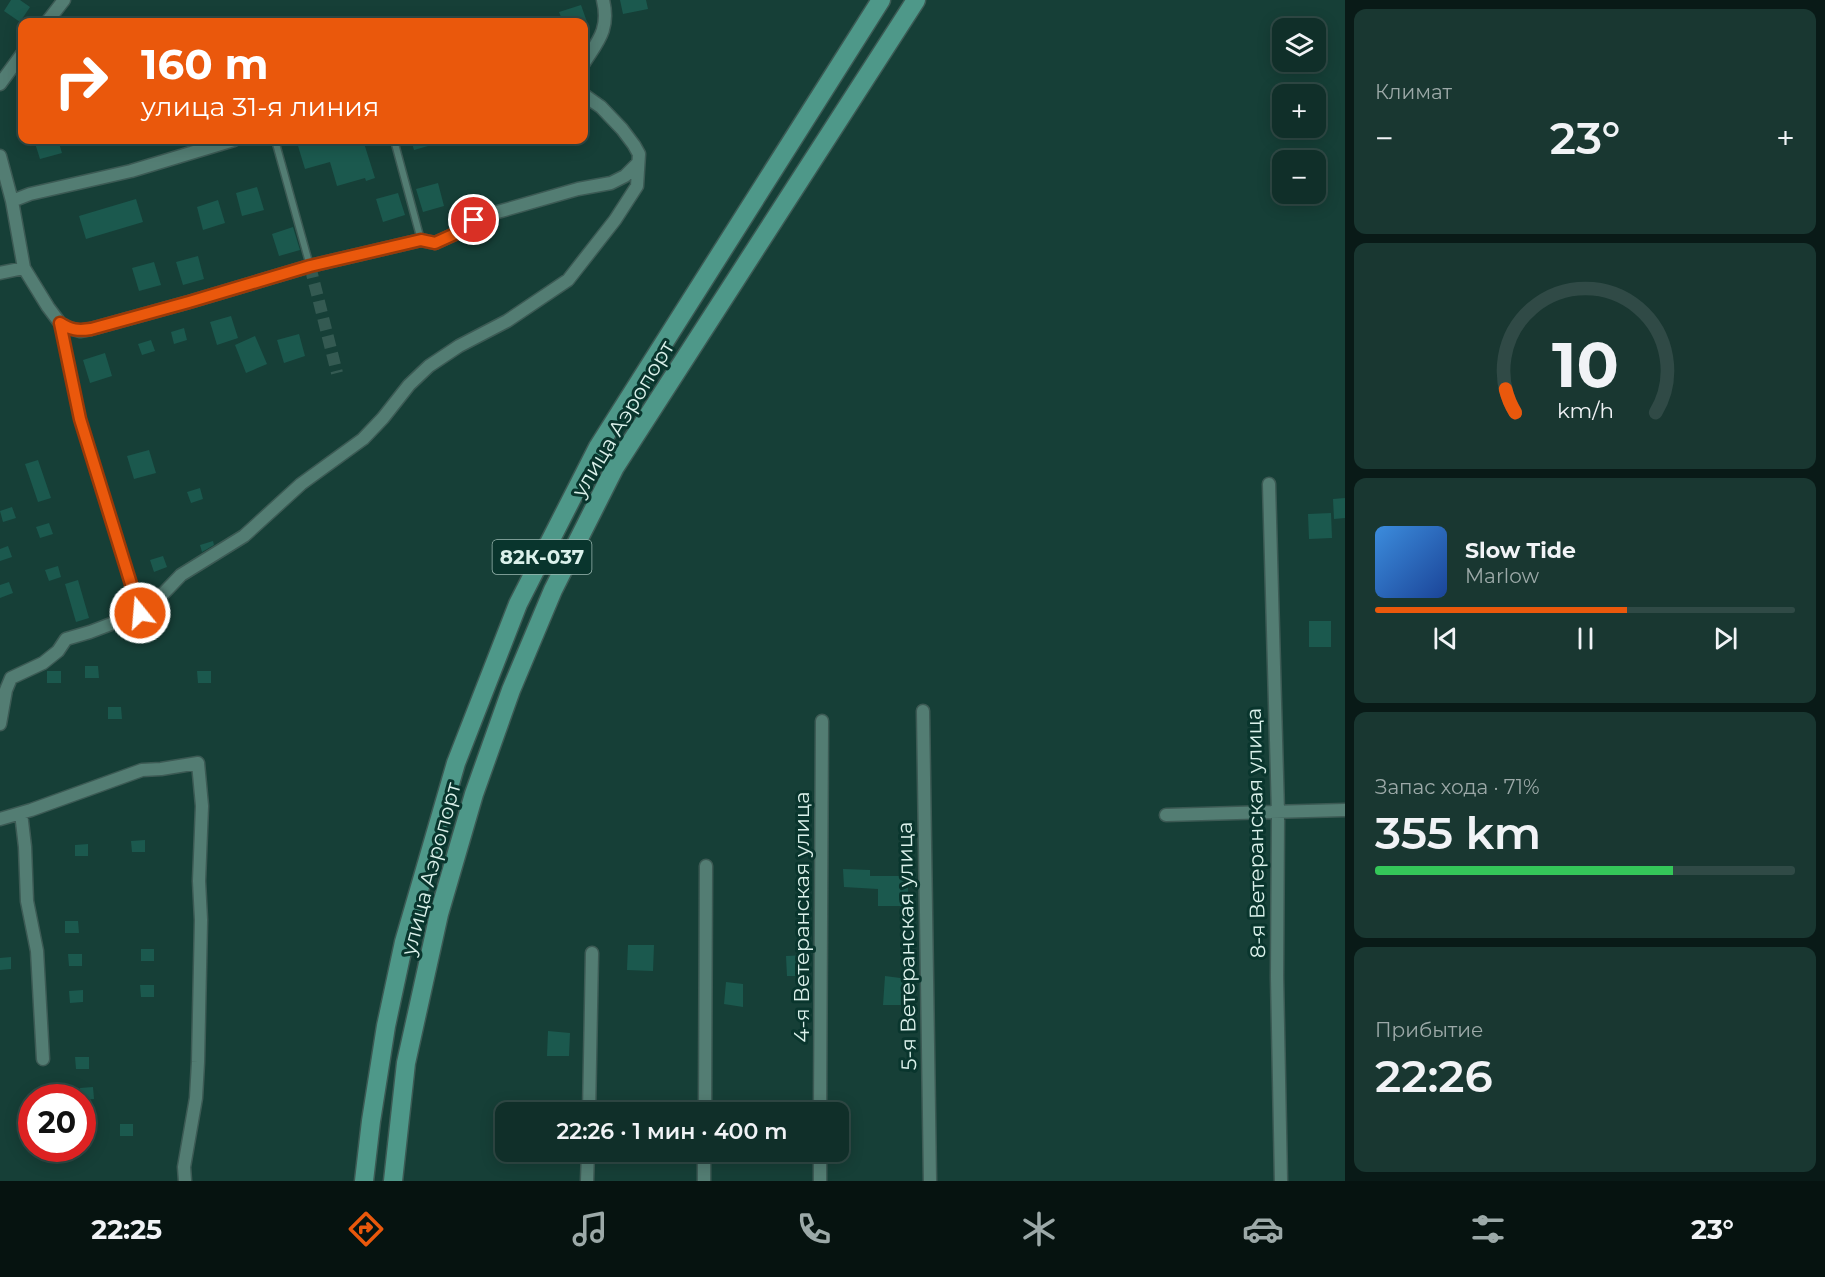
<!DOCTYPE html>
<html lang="ru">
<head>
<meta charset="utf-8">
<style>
  body { margin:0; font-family:Montserrat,sans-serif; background:#193731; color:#f1f3f6; height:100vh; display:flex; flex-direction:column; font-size:22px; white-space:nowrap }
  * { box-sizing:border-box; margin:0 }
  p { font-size:20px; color:#9ca9a8 }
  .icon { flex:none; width:33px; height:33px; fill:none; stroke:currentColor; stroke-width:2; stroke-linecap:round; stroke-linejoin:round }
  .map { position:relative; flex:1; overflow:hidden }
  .sheet { display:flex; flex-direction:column; gap:9px; padding:9px; background:#091a17; width:480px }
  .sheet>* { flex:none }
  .hud { position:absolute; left:18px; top:18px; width:570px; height:126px; border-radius:12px; box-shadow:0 3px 15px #0003,0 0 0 2px #304a46; background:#ea580c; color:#fff; overflow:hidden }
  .tools { position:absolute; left:1272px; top:18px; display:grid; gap:12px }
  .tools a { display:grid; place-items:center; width:54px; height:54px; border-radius:12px; background:#102f29; box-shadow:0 3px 15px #0003,0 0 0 2px #304a46; font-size:30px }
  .speed { position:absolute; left:18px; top:1084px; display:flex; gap:12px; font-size:30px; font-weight:700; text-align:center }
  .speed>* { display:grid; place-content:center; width:78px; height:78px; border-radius:50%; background:#102f29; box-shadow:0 3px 15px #0003,0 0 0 2px #304a46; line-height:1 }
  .speed .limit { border:9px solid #d22; background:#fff; color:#111 }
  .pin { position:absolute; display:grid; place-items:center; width:51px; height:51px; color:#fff; margin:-26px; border:3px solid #fff; border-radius:50%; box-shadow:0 2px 6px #0007 }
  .me { position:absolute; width:66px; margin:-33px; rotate:343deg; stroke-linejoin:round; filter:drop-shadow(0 0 4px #0008) }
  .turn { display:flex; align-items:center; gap:21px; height:126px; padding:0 24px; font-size:27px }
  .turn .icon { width:78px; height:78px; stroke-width:2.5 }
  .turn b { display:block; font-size:42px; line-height:51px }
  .big { font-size:45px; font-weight:600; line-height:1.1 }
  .sheet .card { flex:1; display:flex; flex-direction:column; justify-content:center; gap:9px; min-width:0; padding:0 21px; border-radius:12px; background:#193731 }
  .sheet .dial { align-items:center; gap:0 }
  .dial svg { height:156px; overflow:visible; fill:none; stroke:#304a46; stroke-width:7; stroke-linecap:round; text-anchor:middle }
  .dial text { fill:#f1f3f6; stroke:none }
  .song { display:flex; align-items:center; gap:18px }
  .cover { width:72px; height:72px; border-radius:9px; background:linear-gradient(135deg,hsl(210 70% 55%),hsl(220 70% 35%)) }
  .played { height:6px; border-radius:3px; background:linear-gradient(90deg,#ea580c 60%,#304a46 60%) }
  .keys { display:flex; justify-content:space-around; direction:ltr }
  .heat { display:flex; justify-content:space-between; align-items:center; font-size:33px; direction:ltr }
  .charge { height:9px; border-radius:4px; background:linear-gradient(90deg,#34c759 71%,#304a46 0) }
  .trip { position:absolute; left:495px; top:1102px; width:354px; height:60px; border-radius:12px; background:#102f29; box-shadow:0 3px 15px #0003,0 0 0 2px #304a46; font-weight:600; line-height:60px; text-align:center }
  .menu { display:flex; height:96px; justify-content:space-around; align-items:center; background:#061310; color:#9ca9a8 }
  .menu .icon { width:42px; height:42px }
  .menu .current { color:#ea580c }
  .menu b { font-size:27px; color:#f1f3f6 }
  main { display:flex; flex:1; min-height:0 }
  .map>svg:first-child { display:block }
  .building { fill:#1b594e }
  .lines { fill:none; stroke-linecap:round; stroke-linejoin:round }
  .minor-tunnel { stroke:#345a52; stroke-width:12; stroke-dasharray:12 6; stroke-linecap:butt }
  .service-casing { stroke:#3c5a54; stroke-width:9 }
  .minor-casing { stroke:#3c5a54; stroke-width:15 }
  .primary-casing { stroke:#3c5a54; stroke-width:21 }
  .service { stroke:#537d73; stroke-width:6 }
  .minor { stroke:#537d73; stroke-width:12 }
  .primary { stroke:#4e9889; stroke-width:18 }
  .route-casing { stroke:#983908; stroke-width:15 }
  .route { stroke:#ea580c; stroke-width:10 }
  .labels { text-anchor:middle; stroke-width:6; stroke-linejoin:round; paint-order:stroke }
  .shield { fill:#09352d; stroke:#9cb9b2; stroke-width:1.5 }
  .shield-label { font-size:20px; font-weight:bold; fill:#dbf1eb }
  .street-label { font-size:21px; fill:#dbf1eb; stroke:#09352d }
</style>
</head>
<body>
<main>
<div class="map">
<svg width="1345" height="1181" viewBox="0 0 1345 1181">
  <rect width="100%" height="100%" fill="#163f37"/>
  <path class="building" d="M11,0H20L30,7L20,22L4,11Z
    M620,0H646L648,9L623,14Z
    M581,5L587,22H563L559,12Z
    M34,140H58L62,153L40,159Z
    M322,140H363L375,178L366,181L365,178L337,186L330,162L305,169L298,146Z
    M411,140H441L442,142L414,150Z
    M438,183L444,206L423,212L416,189Z
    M257,187L264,210L242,216L236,193Z
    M398,193L405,215L383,222L376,199Z
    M136,199L143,222L86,239L79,216Z
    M218,200L225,223L203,230L197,207Z
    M293,227L300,250L279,256L272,234Z
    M198,256L204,279L183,285L176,262Z
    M154,262L161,285L139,291L132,268Z
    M231,316L238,338L217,345L210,322Z
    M184,328L187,340L174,344L171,332Z
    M299,334L305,356L284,363L277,340Z
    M255,336L267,364L246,373L235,345Z
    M151,340L155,351L142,355L138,344Z
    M105,353L112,376L90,383L83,360Z
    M149,450L156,473L134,479L127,456Z
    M38,460L51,498L38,502L25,464Z
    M200,488L203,499L191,503L187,492Z
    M1345,498V518L1334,519L1333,499Z
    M12,507L16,518L3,522L0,511Z
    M1331,513L1332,538L1309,539L1308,514Z
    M49,523L53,534L40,538L36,527Z
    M213,541L214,545L202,552L200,545Z
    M8,546L12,557L0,561V549Z
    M163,556L167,567L154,572L150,560Z
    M58,566L61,577L49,581L45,570Z
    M78,580L89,618L76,622L65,584Z
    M9,582L13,593L0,598V585Z
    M1309,621H1331V647H1309Z
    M85,666H98L99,678H85Z
    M47,671H61V683H47Z
    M197,671H211V683H198Z
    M108,707H121L122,719H108Z
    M145,840V852H132L131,841Z
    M88,844V856H75V845Z
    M843,869L870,870V876H908V906H878V889L844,887Z
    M65,921H78L79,933H65Z
    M628,945H654L653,971L627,970Z
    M141,949H154V961H141Z
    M68,954H82V966H69Z
    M807,955V976H787L786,956Z
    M11,957V969L0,970V958Z
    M885,976L908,979L909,1005H883Z
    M726,982L743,984V1007L724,1004Z
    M140,985H154V997H141Z
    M83,990V1002L70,1003L69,991Z
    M548,1031L570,1033L569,1056H547Z
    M75,1057H89V1069H76Z
    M93,1087L94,1099L82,1100V1098H80V1088Z
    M120,1124H133V1136H120Z"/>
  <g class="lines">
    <path class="minor-tunnel" d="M310,266L337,373"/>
    <defs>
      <path id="service" d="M275,140L310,266
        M394,140L421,240
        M60,324L80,419L140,613"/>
      <path id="minor" d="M47,22L64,0
        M584,63C598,41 610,29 603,0
        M0,84L22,54
        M0,156L12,201L24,268L48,307L60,323L69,328L80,331L91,329L189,302L310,266L421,240L435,243L457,233L474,220L494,213L578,189L611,183L625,176L638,163
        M12,201L30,194L131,171L234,140
        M0,273L24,268
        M1269,484L1278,813L1277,977L1281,1181
        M923,711L930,1181
        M0,724L6,690L11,678L43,663L58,651L66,639L90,632L140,613L159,598L181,575L244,536L301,484L363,439L383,418L409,385L429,366L459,346L507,321L568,280L615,220L637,186L639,154L634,145L622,129L601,107L584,95
        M21,813L25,847L27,901L37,951L43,1059
        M1166,815L1345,810
        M0,819L31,810L142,770L161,769L198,763L202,806L199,881L201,920L198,1062L196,1098L184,1167L185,1181
        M589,1113L592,953
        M705,1113L706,866
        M820,1113L822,721
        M704,1152V1181
        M587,1181L588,1152
        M820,1181V1152"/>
      <path id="primary" d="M364,1181L371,1121L386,1026L404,942L456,763L518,604L598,447L881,0
        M393,1181L406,1063L439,914L474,794L511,690L553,590L615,467L916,0"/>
    </defs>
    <use href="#service" class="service-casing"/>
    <use href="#minor" class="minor-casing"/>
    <use href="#primary" class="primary-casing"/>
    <use href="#service" class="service"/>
    <use href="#minor" class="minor"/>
    <use href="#primary" class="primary"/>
  </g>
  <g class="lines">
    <defs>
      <path id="route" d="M140,613L80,419L60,323C71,330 78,331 91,329L189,302L310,266L421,240L435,243L457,233L474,220"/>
    </defs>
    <use href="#route" class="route-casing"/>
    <use href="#route" class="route"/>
  </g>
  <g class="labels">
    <rect class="shield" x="492.5" y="540" width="99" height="34" rx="4.5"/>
    <g class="shield-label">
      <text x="542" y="564">82К-037</text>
    </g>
    <g class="street-label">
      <text transform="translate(623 419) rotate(-59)" y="7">улица Аэропорт</text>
      <text transform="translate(1256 833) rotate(-91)" y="7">8-я Ветеранская улица</text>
      <text transform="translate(431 869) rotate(-75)" y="7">улица Аэропорт</text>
      <text transform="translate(802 917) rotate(-90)" y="7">4-я Ветеранская улица</text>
      <text transform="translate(907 946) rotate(-91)" y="7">5-я Ветеранская улица</text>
    </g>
  </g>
</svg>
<div class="tools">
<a><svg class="icon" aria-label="layers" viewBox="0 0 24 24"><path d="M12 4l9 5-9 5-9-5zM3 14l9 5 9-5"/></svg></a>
<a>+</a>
<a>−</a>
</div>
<div class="speed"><div class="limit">20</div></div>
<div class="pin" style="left:474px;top:220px;background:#d93025"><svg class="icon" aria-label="arrive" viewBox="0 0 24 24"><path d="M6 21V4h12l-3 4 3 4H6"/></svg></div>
<svg class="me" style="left:140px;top:613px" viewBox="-20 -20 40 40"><circle r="17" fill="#ea580c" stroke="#fff" stroke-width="3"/><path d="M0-11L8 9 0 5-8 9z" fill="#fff"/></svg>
<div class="trip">22:26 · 1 мин · 400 m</div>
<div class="hud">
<div class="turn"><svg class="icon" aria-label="right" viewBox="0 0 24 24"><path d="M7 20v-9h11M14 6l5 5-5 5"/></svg><div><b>160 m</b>улица 31-я линия</div></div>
</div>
</div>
<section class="sheet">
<div class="card"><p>Климат</p>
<div class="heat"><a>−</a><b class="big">23°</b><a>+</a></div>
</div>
<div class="card dial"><svg viewBox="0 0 100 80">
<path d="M14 69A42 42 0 1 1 86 69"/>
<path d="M14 69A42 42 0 0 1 9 57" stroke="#ea580c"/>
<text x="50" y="56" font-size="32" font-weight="700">10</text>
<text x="50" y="72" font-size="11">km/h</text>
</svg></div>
<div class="card">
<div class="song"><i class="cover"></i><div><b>Slow Tide</b><p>Marlow</p></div></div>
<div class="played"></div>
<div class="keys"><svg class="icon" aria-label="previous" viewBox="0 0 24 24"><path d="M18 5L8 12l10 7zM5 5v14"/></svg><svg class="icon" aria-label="pause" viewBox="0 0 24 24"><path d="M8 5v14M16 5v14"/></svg><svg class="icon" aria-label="next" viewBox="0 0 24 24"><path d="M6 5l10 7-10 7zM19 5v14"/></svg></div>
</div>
<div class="card"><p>Запас хода · 71%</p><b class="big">355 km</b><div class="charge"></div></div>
<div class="card"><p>Прибытие</p><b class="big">22:26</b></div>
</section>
</main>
<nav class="menu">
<b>22:25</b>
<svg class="icon current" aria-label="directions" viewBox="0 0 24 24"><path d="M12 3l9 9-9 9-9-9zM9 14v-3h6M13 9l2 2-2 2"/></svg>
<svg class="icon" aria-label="music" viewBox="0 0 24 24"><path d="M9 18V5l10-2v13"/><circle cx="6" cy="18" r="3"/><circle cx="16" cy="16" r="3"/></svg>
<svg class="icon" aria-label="phone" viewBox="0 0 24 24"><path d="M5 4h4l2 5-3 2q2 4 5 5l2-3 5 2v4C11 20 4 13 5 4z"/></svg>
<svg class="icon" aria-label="climate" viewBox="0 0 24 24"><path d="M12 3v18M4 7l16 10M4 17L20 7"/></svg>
<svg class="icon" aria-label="car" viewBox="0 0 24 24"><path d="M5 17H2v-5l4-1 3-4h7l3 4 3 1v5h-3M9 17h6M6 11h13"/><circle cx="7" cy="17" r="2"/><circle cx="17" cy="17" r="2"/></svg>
<svg class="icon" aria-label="filters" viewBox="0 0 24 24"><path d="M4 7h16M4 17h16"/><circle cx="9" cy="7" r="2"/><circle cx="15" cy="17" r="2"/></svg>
<b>23°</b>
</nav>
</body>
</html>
